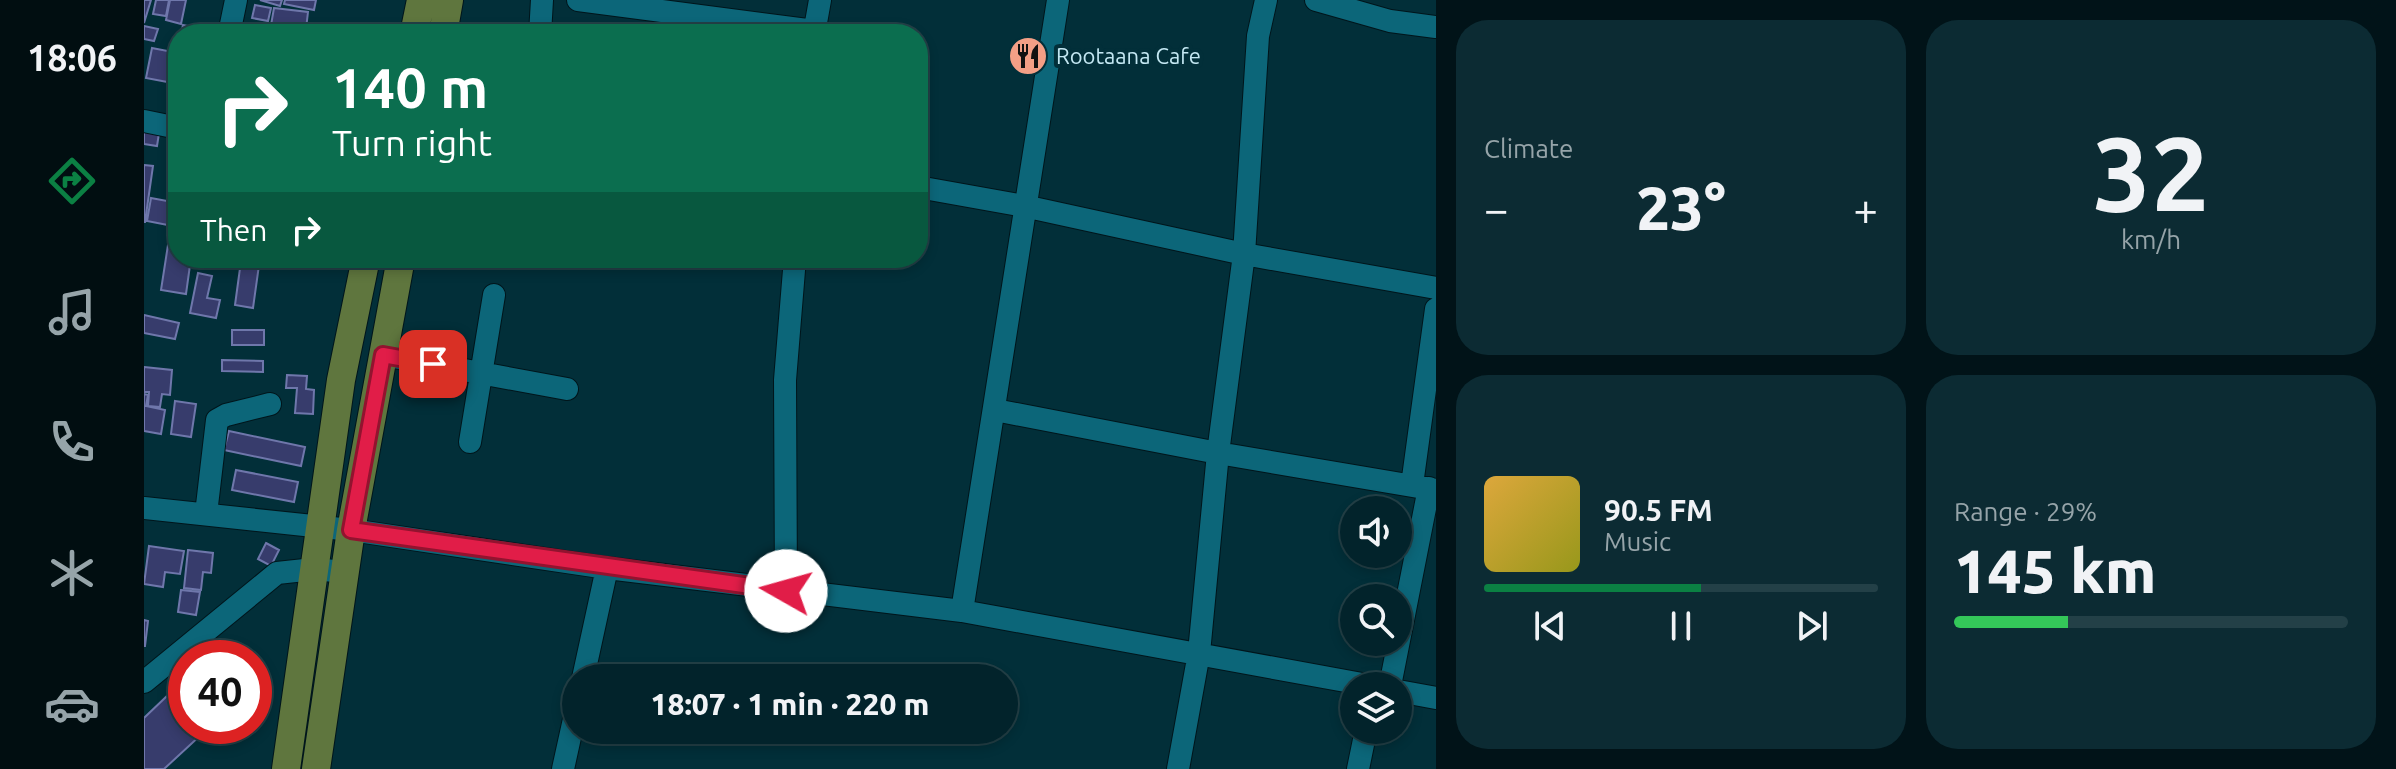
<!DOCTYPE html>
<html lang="en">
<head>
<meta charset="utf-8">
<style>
  body { margin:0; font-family:Ubuntu,sans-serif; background:#0c2b33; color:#f1f3f6; height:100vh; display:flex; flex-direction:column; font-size:30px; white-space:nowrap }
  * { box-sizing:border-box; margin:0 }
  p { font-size:26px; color:#96a4a9 }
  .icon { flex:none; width:44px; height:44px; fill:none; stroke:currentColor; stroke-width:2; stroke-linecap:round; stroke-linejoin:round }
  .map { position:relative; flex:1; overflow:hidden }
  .side { display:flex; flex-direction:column; gap:20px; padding:20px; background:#011318; width:960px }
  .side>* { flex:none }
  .top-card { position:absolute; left:24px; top:24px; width:760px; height:244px; border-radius:32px; box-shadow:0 4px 12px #0003,0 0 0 2px #234047; background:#0b6e4f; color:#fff; overflow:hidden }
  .controls { position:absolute; left:1196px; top:496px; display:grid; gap:16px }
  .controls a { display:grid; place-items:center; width:72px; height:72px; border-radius:50%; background:#02232b; box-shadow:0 4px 12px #0003,0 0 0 2px #234047; font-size:40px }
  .speed { position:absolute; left:24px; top:640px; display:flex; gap:16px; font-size:40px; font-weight:700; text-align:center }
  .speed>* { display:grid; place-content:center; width:104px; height:104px; border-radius:50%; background:#02232b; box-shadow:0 4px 12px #0003,0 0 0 2px #234047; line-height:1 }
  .speed .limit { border:12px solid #d22; background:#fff; color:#111 }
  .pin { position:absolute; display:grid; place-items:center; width:68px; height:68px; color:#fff; margin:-34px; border-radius:16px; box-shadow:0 4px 12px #0006 }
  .me { position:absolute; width:88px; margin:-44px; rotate:277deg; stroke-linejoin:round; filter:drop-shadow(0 0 6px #0008) }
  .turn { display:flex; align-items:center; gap:28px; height:168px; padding:0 32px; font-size:36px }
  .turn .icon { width:104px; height:104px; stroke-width:2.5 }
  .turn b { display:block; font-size:56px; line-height:68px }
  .then { display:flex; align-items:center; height:76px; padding:0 32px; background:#0003; gap:16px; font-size:30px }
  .big { font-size:60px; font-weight:800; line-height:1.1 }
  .side .widget { flex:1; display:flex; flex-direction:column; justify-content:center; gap:12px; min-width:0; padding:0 28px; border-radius:32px; background:#0c2b33 }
  .side .dial { align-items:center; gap:0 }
  .dial b { font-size:104px; line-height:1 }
  .song { display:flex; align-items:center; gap:24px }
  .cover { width:96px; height:96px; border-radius:12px; background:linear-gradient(135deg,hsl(40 70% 55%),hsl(60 70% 35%)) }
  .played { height:8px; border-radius:4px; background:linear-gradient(90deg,#0b8043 55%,#234047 55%) }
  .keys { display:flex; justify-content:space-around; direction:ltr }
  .heat { display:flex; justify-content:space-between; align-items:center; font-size:44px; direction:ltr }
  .charge { height:12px; border-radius:6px; background:linear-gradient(90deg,#34c759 29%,#234047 0) }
  .side .tiles { flex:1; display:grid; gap:20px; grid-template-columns:repeat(2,1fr) }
  .trip { position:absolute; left:418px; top:664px; width:456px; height:80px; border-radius:40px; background:#02232b; box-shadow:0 4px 12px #0003,0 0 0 2px #234047; font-weight:800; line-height:80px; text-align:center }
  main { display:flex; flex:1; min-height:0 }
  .tabs { display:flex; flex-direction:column; width:144px; justify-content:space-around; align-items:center; background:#010e11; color:#96a4a9 }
  .tabs .icon { width:56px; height:56px }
  .tabs .current { color:#0b8043 }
  .tabs b { font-size:36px; color:#f1f3f6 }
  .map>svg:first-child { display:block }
  .building { fill:#373c6c; stroke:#6f77ab; stroke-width:2 }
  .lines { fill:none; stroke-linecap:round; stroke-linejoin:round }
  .minor-casing { stroke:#00151b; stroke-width:24 }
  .major-casing { stroke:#00151b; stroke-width:30 }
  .minor { stroke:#0c6679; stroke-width:22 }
  .major { stroke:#5f763e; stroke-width:28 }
  .route-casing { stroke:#92132f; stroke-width:20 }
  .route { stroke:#e11d48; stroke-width:14 }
  .labels { text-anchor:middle; stroke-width:8; stroke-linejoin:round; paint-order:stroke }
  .poi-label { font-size:22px; fill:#c3e7f2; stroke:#022f39; text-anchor:start }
</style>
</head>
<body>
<main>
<nav class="tabs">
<b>18:06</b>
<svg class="icon current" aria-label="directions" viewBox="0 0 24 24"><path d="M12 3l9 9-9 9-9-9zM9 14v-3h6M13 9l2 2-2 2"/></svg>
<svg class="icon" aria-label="music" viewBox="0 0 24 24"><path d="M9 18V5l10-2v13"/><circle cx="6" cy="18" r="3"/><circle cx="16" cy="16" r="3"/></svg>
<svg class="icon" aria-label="phone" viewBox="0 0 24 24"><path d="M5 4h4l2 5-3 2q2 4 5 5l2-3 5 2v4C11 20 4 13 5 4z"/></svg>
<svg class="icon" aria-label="climate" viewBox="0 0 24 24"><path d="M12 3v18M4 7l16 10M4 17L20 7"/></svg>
<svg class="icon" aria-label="car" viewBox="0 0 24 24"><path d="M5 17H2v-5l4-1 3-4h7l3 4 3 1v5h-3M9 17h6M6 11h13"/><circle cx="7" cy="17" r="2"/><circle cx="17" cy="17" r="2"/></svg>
</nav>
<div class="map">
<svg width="1292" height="769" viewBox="0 0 1292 769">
  <rect width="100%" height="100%" fill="#022f39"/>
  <path class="building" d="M0,0H7L0,23Z
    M12,0H25L22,16L9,14Z
    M26,0H42L37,24L22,20Z
    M116,0H138L136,6Z
    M141,0H172L170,10L140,4Z
    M111,5L127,8L124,21L108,18Z
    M130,8L164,12L162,29L127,25Z
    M39,25L49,27L48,34H37Z
    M0,26L14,29L10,41L0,39Z
    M166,27L181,29V34H165Z
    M8,48L34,53V84L2,78Z
    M0,125L16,127L13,146L0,144Z
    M0,165L9,166L1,222H0Z
    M7,198L34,203V227L3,221Z
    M26,232L34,233V258H47L42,294L17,290Z
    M85,258H116L109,308L91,305L97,261Z
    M54,273L68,276L63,298L76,300L72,318L46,313Z
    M0,315L35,323L31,339L0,333Z
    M88,330H120V345H88Z
    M78,360L119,361V372L78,371Z
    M0,367L28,370L26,395L18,394L16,407L4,406L5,392H0Z
    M143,375L163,376L162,389L170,390L169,414L151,413L153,388H142Z
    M0,394L4,395L2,406L21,410L17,434L0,431Z
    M31,401L52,404L47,437L27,434Z
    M85,431L161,447L157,466L80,450Z
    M92,470L154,482L150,502L88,490Z
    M122,543L135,550L127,566L114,559Z
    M5,546L40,551L36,574L21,572L19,587L0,584Z
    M44,550L69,553L67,573L59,572L57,590L40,588Z
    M37,590L56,592L52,615L34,612Z
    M0,620L4,621L1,646H0Z
    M23,696L42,716V726H52L59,733L20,769H0V718Z"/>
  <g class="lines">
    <defs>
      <path id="minor" d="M434,0L671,31
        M1172,0L1246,21L1292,27
        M85,34L92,0
        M396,34L398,0
        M670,34L676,0
        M0,121L34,128
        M774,187L880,206L1100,254L1292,288
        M239,355L423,389
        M851,410L1074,453L1292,490
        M326,442L350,295
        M1268,485L1292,309
        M0,508L207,530L463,568L818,611L1229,686
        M62,514L73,420L82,415L126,404
        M642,591L641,380L651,258
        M818,611L914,0
        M439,678L463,568
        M0,682L133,573L170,569L201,572
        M1246,686L1285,488
        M1254,691L1292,698
        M419,769L432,710
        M1034,769L1055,653L1074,453L1100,254L1114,36L1122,0
        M1214,769L1222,730"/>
      <path id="major" d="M270,34L277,0
        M299,34L305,0
        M142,769L197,380L222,258
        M172,769L207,530L257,258"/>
    </defs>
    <use href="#minor" class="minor-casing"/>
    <use href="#major" class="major-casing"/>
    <use href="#minor" class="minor"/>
    <use href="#major" class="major"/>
  </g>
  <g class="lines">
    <defs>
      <path id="route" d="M289,364L239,355L207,530L642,591"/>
    </defs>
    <use href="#route" class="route-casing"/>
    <use href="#route" class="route"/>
  </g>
  <defs>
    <symbol id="restaurant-disc" viewBox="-11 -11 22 22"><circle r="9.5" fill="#f39f86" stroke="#022f39"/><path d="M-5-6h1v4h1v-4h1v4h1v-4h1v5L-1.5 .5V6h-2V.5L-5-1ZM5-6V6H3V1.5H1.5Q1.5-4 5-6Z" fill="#111"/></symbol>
  </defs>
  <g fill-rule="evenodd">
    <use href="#restaurant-disc" x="862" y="34" width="44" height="44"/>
  </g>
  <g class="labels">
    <g class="poi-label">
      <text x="912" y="64">Rootaana Cafe</text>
    </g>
  </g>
</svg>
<div class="controls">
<a><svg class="icon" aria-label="sound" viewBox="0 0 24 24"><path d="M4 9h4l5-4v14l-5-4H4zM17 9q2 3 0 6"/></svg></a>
<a><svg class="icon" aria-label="search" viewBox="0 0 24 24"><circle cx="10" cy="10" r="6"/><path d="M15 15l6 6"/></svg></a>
<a><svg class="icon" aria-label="layers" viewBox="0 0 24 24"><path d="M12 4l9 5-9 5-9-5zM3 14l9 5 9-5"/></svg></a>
</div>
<div class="speed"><div class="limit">40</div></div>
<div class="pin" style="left:289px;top:364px;background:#d93025"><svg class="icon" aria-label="arrive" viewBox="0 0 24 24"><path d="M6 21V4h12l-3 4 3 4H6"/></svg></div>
<svg class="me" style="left:642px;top:591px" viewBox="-20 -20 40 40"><circle r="19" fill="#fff"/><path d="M0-13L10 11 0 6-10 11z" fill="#e11d48"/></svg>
<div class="trip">18:07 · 1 min · 220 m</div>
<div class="top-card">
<div class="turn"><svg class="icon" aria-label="right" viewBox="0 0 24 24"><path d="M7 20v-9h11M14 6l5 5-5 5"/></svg><div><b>140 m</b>Turn right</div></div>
<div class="then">Then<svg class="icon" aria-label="right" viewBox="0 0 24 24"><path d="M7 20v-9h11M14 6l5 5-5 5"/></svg></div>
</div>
</div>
<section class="side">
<div class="tiles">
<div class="widget"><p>Climate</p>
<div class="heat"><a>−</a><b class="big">23°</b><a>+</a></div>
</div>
<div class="widget dial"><b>32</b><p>km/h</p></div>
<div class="widget">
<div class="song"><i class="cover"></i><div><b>90.5 FM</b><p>Music</p></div></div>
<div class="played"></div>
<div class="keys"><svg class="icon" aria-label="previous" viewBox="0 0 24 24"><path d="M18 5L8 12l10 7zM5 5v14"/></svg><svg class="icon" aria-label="pause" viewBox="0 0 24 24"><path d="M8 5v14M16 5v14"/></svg><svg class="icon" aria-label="next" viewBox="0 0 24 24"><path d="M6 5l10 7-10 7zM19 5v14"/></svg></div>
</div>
<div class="widget"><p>Range · 29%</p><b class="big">145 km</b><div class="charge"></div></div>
</div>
</section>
</main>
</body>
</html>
